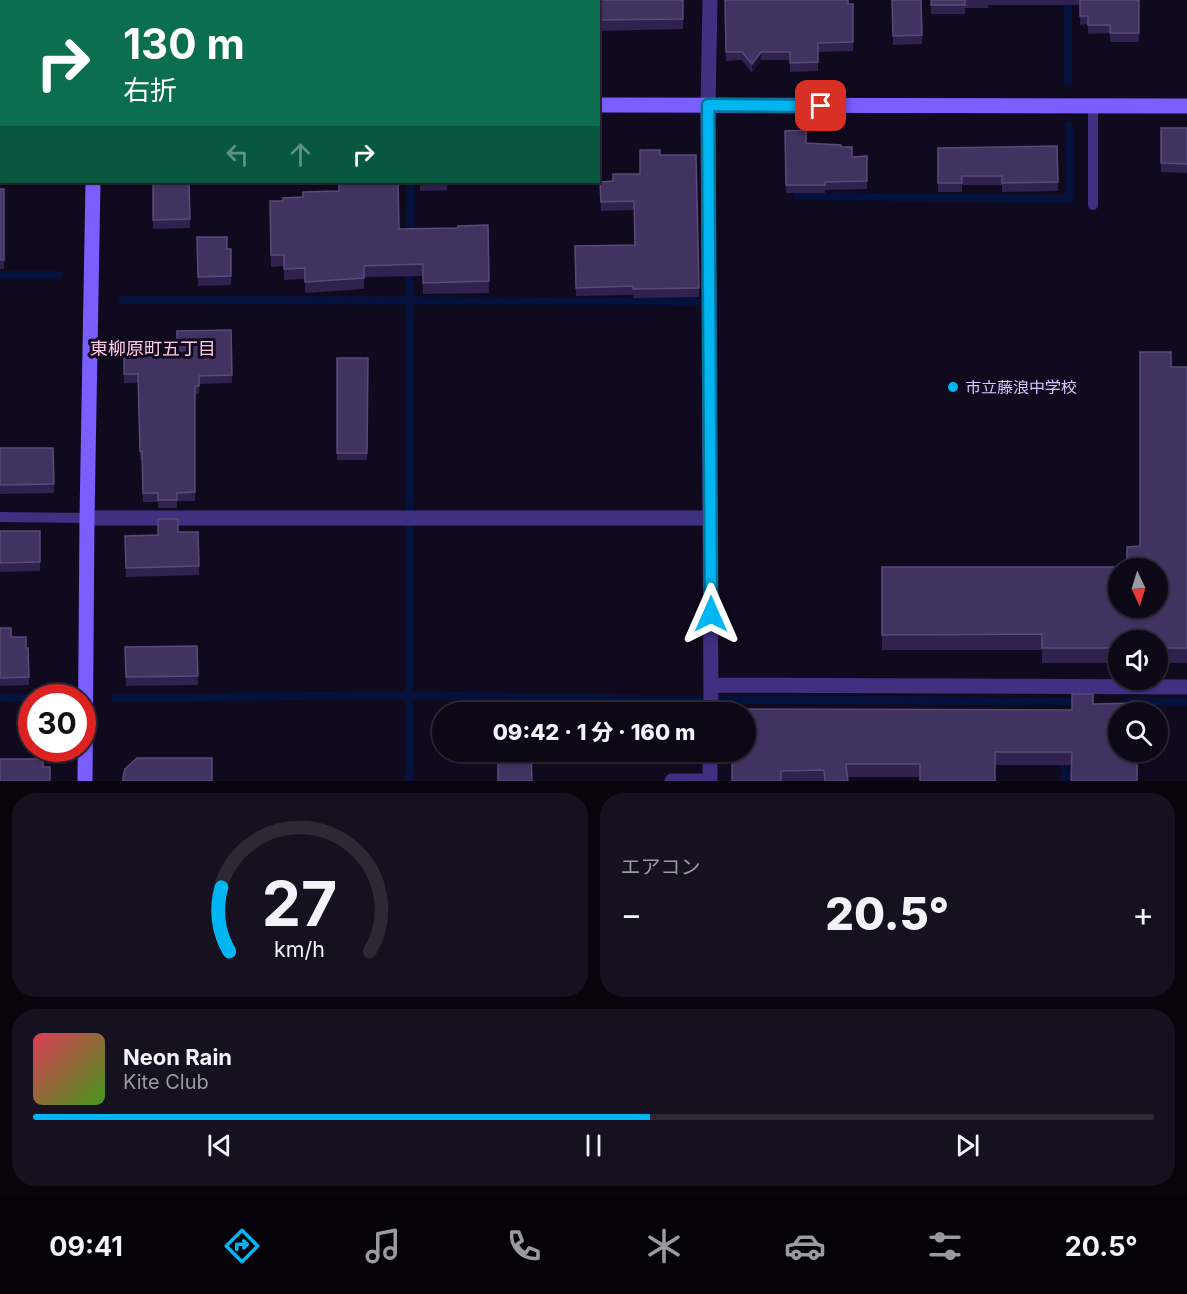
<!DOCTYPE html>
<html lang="ja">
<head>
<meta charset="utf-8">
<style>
  body { margin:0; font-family:Inter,"Noto Sans JP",sans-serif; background:#15111f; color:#f1f3f6; height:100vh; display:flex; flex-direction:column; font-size:22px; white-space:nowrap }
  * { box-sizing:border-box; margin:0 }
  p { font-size:20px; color:#9a9aa1 }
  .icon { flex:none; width:33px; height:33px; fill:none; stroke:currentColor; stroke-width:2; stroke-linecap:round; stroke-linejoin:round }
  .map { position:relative; height:781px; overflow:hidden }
  .sheet { display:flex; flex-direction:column; gap:12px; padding:12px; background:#07040c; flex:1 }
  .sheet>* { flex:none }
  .banner { position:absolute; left:0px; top:0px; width:600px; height:183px; box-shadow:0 2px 4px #0004,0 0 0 2px #2c2935; background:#0b6e4f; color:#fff; overflow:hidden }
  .needle { width:39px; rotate:176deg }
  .fabs { position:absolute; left:1108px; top:558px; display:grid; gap:12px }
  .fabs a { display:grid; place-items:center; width:60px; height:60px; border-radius:50%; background:#0c0816; box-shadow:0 2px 4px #0004,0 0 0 2px #2c2935; font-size:30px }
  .speed { position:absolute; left:18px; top:684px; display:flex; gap:12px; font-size:30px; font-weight:700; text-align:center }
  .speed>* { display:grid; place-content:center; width:78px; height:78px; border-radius:50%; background:#0c0816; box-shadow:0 2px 4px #0004,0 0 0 2px #2c2935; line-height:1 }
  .speed .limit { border:9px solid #d22; background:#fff; color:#111 }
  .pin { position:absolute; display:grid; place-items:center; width:51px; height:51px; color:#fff; margin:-26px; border-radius:12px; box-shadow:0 3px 9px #0006 }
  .me { position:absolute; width:66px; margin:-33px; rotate:0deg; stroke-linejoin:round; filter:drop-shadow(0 0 4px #0008) }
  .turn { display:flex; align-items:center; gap:21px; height:126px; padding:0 24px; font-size:27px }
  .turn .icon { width:78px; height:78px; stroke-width:2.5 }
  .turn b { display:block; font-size:42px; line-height:51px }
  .lanes { display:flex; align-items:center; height:57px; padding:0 24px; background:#0003; justify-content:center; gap:30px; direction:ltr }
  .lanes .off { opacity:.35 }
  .big { font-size:45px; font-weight:800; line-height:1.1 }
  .sheet .tile { flex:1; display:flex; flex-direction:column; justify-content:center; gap:9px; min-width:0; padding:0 21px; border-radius:24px; background:#15111f }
  .sheet .dial { align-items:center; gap:0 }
  .dial svg { height:156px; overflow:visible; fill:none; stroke:#2c2935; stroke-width:7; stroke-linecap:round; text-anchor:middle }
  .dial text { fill:#f1f3f6; stroke:none }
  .song { display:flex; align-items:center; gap:18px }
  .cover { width:72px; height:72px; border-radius:9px; background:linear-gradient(135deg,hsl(350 70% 55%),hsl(100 70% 35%)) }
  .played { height:6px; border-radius:3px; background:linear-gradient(90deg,#00b6f2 55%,#2c2935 55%) }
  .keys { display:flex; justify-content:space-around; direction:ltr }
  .heat { display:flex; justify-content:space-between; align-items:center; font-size:33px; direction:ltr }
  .sheet .tiles { flex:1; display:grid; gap:12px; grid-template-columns:1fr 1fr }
  .tile:last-child { grid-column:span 2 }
  .trip { position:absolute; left:432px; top:702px; width:324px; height:60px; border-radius:30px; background:#0c0816; box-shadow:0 2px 4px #0004,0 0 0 2px #2c2935; font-weight:800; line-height:60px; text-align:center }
  .menu { display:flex; height:96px; justify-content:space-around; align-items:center; background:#050309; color:#9a9aa1 }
  .menu .icon { width:42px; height:42px }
  .menu .current { color:#00b6f2 }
  .menu b { font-size:27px; color:#f1f3f6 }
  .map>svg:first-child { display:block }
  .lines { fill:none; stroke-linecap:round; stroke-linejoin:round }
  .stream { stroke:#04113d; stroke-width:8 }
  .lane { stroke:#3f3082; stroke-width:10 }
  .street { stroke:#3f3082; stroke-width:15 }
  .secondary { stroke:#7a5eff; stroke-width:15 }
  .wall { fill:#30214e }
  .shaded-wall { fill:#1c1033 }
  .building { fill:#423261; stroke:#594a7a; stroke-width:1.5; fill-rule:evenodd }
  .route-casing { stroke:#00769d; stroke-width:15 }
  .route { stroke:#00b6f2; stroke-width:10 }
  .poi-dot { fill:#00b6f2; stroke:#100a1e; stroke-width:2 }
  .labels { text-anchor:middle; stroke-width:6; stroke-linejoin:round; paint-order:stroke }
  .poi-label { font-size:16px; fill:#d6c7ff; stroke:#100a1e; text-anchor:start }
  .neighbourhood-label { font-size:18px; fill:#ffc9e3; stroke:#100a1e }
</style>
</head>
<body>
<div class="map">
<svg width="1187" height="781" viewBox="0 0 1187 781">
  <rect width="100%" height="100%" fill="#100a1e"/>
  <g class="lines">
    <path class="stream" d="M1068,82V0
      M797,196L1069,199V125
      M410,239L411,182
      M409,266V510
      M0,275H58
      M122,300L700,301
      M409,525V781
      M0,697L32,698
      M116,698L409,695L700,700
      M722,700L1073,701
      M1127,701H1187
      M1065,756V781"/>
    <path class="lane" d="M1093,107V205
      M0,517L87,518"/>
    <path class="street" d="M710,0L708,105L711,712
      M0,102H2
      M87,518H710
      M711,685L1187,687
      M672,781H710
      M710,781V752"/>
    <path class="secondary" d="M95,2V0
      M598,105L1187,106
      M85,781L87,518L93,182"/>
  </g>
  <path class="wall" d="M683,0V29L598,31V2Z
    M725,0L853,4V51L818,52V71L790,72V60H761L752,73L742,60L726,61Z
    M892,0H921L922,44L893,45Z
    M931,0H1139V42H1110V33L1088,34V24L1080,25V5H988V8H965V14H931Z
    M1161,128H1187V173L1161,172Z
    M785,131L806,143L841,147L852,157L867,156V189L825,190V193H786Z
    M1057,146L1058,191L1002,192V185H962V192H938V148Z
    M660,155H696L699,297L633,298V295L576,296L575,246L635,245L634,210L601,211L600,182L613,181L640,174Z
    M153,182H192H189L190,228L153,229Z
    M420,182H447V190L420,191Z
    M0,189H4V269H0Z
    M339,191L399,229L458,228L488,225L489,293L423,294V276L364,277V289L305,293V279L284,280V266L271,267L270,201H283Z
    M197,237L227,249H231V285L198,286Z
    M231,330L232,383L199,384V394H195V501H177V508H158V502H143L142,460H140L138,383H124V355L169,354L177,343Z
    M337,358H368L367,460H337Z
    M1171,367H1187V663H1158V640H1119V663H1042V650H882V567H1127L1140,546Z
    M0,448H53L54,493L0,494Z
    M0,531H40V571L0,572Z
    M178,532L199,566V575L126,577L125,536L158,535Z
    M0,628L26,648H28L29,685L0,686Z
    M197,646L198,685L126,686L125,647Z
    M1093,704L1072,765H995L920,777H847L848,781H732L1072,710Z"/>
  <path class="shaded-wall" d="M761,52V60L752,73V64Z"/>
  <path class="building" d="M131,0H249V2H131Z
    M306,0H683V19L598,20V2H306Z
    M725,0H848V4H853V42L818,43V62L790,63V52H761L752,64L742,52H726Z
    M892,0H921L922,35L893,36Z
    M931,0H965V5H931Z
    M1080,0H1139V33H1110V25H1088V16H1080Z
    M1161,128H1187V164L1161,163Z
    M806,130V143L841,145V147H852V157L867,156V181L825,182V185H786L785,131Z
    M1057,146L1058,182L1002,183V176H962V183H938V148Z
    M640,150H660V155H696L699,288L633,289V286L576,288L575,246L635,245L634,201L601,202L600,182L613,181V174H640Z
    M153,182H189L190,219L153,220Z
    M339,182H398L399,229L458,228V226L488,225L489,281L423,283V264L364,266V278L305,282V268L284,269V255H271L270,201H283V198L303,197V192L339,191Z
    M0,189H4V260H0Z
    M197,237H227V249H231V276L198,277Z
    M231,330L232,375L199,376V386H195V492L177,493V500H158V493H143L142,451H140L138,374H124V355L169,354V343H177V331Z
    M1140,352H1171V367H1187V648H1158V640H1119V648H1042V634L882,635V567H1127V547L1140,546ZM1119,568H1158V608H1119Z
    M337,358H368L367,453H337Z
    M0,448H53L54,484L0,485Z
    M158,519H178V532H198L199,566L126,568L125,536L158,535Z
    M0,531H40V562L0,563Z
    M0,628H11V637H26V648H28L29,677L0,678Z
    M197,646L198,676L126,677L125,647Z
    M1072,694H1093V704L1137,703V712H1119V752H1137V781H1071L1072,752H995V781H920V764H846L848,781H825L824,770L781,771V781H732V752H746V712H732V709L1072,710Z
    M499,703H552V712H499Z
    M498,752H531L532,781H498Z
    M137,758H212V781H123V777L125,769Z
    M0,759H43V767H50V781H0Z"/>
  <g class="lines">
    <defs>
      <path id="route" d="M711,614L708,105L821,106"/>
    </defs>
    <use href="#route" class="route-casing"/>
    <use href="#route" class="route"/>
  </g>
  <circle class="poi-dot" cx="953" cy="387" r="6"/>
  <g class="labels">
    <g class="poi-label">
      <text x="965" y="393">市立藤浪中学校</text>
    </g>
    <g class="neighbourhood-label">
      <text x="153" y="355">東柳原町五丁目</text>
    </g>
  </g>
</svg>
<div class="fabs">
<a><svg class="needle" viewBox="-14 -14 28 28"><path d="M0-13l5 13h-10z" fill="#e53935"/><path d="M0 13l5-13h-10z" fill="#9a9aa1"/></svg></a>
<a><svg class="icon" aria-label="sound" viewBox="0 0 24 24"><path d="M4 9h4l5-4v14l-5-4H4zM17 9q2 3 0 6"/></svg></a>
<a><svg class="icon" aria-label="search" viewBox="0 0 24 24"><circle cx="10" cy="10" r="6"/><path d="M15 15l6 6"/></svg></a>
</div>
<div class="speed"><div class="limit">30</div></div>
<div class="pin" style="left:821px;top:106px;background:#d93025"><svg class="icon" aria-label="arrive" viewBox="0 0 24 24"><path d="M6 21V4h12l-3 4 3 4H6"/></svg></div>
<svg class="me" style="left:711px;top:614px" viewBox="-20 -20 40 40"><path d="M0-17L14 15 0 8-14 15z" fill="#00b6f2" stroke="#fff" stroke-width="4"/></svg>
<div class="trip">09:42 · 1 分 · 160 m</div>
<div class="banner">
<div class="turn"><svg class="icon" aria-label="right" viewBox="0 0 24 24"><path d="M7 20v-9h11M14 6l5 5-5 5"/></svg><div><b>130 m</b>右折</div></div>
<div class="lanes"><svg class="icon off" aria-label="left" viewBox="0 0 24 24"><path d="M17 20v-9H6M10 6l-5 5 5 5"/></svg><svg class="icon off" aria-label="ahead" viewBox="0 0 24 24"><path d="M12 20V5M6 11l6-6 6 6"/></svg><svg class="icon" aria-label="right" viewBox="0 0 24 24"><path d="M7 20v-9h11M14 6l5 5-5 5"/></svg></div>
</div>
</div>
<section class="sheet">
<div class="tiles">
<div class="tile dial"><svg viewBox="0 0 100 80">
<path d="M14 69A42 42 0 1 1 86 69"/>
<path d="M14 69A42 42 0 0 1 10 36" stroke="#00b6f2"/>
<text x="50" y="56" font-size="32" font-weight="700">27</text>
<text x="50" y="72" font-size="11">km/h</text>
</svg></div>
<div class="tile"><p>エアコン</p>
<div class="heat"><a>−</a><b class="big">20.5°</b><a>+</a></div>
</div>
<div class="tile">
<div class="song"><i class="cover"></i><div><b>Neon Rain</b><p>Kite Club</p></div></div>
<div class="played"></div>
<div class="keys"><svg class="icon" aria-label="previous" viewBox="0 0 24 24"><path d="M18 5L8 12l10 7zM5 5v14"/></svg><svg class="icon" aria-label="pause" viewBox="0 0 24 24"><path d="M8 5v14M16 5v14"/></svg><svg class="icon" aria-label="next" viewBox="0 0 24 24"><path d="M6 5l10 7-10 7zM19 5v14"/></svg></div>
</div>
</div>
</section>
<nav class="menu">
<b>09:41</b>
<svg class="icon current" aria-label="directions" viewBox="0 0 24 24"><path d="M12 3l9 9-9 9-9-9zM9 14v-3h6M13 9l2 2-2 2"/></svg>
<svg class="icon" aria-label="music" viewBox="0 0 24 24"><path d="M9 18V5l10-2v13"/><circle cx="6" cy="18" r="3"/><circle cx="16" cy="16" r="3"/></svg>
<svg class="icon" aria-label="phone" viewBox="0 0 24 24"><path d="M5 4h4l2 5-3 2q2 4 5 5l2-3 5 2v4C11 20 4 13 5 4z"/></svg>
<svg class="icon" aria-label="climate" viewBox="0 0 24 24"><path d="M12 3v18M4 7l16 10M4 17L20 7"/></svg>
<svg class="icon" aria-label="car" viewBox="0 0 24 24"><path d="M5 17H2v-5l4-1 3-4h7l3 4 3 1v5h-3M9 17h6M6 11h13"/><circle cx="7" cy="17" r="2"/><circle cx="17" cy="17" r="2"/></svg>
<svg class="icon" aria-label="filters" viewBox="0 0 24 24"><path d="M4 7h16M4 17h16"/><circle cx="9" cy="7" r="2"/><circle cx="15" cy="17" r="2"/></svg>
<b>20.5°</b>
</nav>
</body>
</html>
